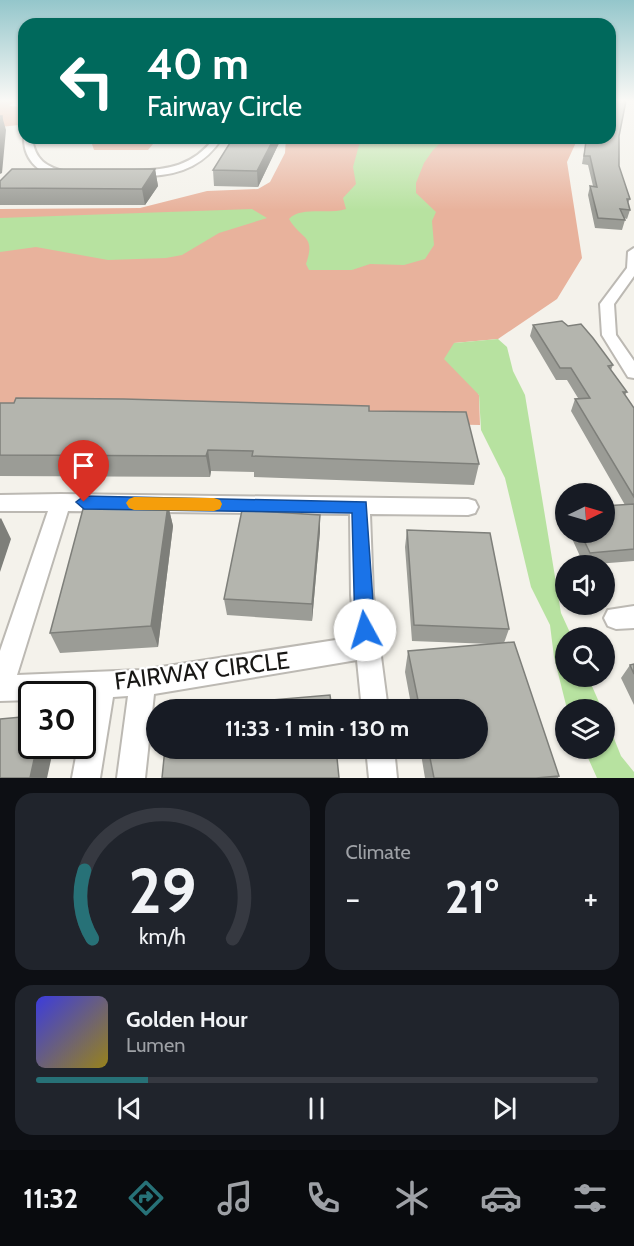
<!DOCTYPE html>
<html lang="en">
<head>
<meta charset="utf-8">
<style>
  body { margin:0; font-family:Cabin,sans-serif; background:#20242c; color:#f1f3f6; height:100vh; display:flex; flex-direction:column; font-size:22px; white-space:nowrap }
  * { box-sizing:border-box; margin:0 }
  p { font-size:20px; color:#9ea1a6 }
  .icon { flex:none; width:33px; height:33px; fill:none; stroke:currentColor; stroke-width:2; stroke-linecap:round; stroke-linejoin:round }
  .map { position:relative; height:778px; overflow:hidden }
  .side { display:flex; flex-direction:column; gap:15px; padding:15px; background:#0d0f14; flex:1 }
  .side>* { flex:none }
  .guide { position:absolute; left:18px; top:18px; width:598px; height:126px; border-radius:18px; box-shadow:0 2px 4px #0004; background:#00695c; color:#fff; overflow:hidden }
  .needle { width:39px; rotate:85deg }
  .fabs { position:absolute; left:555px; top:483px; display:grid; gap:12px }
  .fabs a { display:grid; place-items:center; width:60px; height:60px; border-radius:50%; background:#171b24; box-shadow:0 2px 4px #0004; font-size:30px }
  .speed { position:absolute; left:18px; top:681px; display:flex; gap:12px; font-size:30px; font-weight:700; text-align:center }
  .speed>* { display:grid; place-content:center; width:78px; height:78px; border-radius:50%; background:#171b24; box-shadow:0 2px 4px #0004; line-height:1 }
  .speed .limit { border:3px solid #111; border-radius:9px; background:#fff; color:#111 }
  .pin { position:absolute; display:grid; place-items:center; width:51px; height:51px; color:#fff; margin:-62px -26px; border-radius:50% 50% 50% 0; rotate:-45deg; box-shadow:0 0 6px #0007 }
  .pin .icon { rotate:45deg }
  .me { position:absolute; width:66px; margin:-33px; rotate:354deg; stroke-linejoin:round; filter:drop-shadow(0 0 4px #0008) }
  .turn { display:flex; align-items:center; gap:21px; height:126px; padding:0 30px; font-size:27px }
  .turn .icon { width:78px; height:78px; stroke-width:2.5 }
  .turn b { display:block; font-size:42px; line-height:51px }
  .big { font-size:45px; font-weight:800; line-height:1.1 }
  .side .tile { flex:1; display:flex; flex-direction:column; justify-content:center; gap:9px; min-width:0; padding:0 21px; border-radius:18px; background:#20242c }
  .side .dial { align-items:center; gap:0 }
  .dial svg { height:156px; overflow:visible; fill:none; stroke:#363941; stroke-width:7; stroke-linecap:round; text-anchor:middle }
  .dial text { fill:#f1f3f6; stroke:none }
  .song { display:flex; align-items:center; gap:18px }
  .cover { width:72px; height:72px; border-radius:9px; background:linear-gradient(135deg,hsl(240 70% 55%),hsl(50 70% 35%)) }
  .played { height:6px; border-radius:3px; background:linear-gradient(90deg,#277177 20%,#363941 20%) }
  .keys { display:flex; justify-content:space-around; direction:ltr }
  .heat { display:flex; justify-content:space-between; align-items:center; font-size:33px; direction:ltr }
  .side .tiles { flex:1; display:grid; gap:15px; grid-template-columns:1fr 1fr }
  .tile:last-child { grid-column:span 2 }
  .trip { position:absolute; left:146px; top:699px; width:342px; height:60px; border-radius:30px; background:#171b24; box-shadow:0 2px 4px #0004; font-weight:800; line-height:60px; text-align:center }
  .tabs { display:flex; height:96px; justify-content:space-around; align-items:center; background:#090b0e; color:#9ea1a6 }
  .tabs .icon { width:42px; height:42px }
  .tabs .active { color:#277177 }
  .tabs b { font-size:27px; color:#f1f3f6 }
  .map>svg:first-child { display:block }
  .green { fill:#e8b29c }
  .water { fill:#b7e2a0 }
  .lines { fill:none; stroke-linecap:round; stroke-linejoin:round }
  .street-casing { stroke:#bcb9b3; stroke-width:4 }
  .street { fill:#fff; fill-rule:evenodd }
  .wall { fill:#9b9c96 }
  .shaded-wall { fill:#7e7f7a }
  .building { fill:#b4b5ae; stroke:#7e7f7a; stroke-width:1.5 }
  .route { fill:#1a73e8; stroke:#114b97; stroke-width:1.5 }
  .slow { fill:#f59e0b }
  .labels { text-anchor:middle; stroke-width:4.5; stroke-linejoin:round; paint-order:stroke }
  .near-street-label { font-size:24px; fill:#181715; stroke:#fff }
</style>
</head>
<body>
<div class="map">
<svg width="634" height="778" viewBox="0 0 634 778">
  <rect width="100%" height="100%" fill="#f4f2eb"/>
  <path class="green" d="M0,101H16L9,106L24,107V121L19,125L0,127Z
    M90,138H158L148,150H94Z
    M286,138H578L567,162L582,258L557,299L498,339L454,343L479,395L480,425L0,416V209L140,208L207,191L258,189L270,182L285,153Z"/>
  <path class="water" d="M361,138H446L433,150L424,163L416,183V193L436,212L432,221L434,245L425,259L404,265L370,264L352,270H309L306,264C316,234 302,241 289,219C301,206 329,215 346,209L343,198L356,184L353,167Z
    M252,209L267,218L219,233L182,255L166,258L108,260L36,247L0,252V218Z
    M498,339L507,347L513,371L525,395L561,613L572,637L566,638V676L588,677L602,709H567L554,657L550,625L531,587L505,478L481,430L479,395L444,359L454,343Z
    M605,716L621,756L634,772V778H597L584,749L604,748Z"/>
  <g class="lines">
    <defs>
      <path id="street" d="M24,137L32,138C35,160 46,167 67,172V176C43,179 23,161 24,137Z
        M214,138H222C205,164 183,174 151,176C144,177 135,178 129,174L134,171C167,170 194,166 214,138Z
        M634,248V276L614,304L616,335L634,361V378L628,377L602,335L600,304L627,268L628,252Z
        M61,494L468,499L475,501L478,507L475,513L468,515L370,514L373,595L388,710H362L357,660L154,694L145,778H117L128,696L113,697L100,778H72L78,746H82V720L87,698H82V694H32V700L0,701V651L48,511H0V495ZM68,511L350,514L351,595L355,637L142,670L17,675Z
        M634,606V628L616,629L608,626L604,618L608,610Z
        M366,748H394L397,778H369Z"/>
    </defs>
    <use href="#street" class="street-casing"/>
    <use href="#street" class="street"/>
  </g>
  <path class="wall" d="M610,101H629H626L619,136V166L630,199L628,203L630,210L627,219L624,218L625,220L622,230L595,228L588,195L590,186H593L588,165L582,164L586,141L589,142Z
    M281,139L258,187L214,186L213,170Z
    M155,169L158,186L145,205H0V188Z
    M533,325L568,326L613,365L611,370L627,392L625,395L634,408V561L584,565L569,532H604L625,505L571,411L575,399L578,398L567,380H556L530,336Z
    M0,403L369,411L479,464L474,485L254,477V472L211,471L210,477L0,476Z
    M168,505L173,526L158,647L60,653L50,633Z
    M320,515V531L312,621L227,615L224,599Z
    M407,530L509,629L504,643L559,776L558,778H425L420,748H477V710H412L405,672L408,651L492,644L412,641L405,547Z
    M634,664V705L621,678L630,665Z"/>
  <path class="shaded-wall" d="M19,101H24V104H20Z
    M2,116L6,130L2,173L0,174V131Z
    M274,138H281V139L258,187L257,171Z
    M155,169L158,186L145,205L142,189Z
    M208,450L211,471L210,477L206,456Z
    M168,505L173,526L158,647L151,626Z
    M320,515V531L312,621V604Z
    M1,518L11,539L0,572V519Z
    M37,746H54L47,778H30Z"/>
  <path class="building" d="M610,101H626L619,136V166L630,199H627L630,210L620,209L625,220L598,218L590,186L597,187L590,156H584L586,141L589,142L590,138H610Z
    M0,116H2L0,131Z
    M233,138H274L257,171L213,170Z
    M12,169H155L142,189L0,188V181Z
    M562,321L568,326L581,324L593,338L613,365L608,366L627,392H623L634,408V497L575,399L590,398L571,368H560L533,325Z
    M16,398L124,399L369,406V411L466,412L479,464L252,456L253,451L208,450L206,456L0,455V403H14Z
    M634,504V549L590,553L580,532H604V506Z
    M168,505L151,626L50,633L83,509Z
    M242,510L320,515L312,604L224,599Z
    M407,530L490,533L509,629L414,625Z
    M514,642L559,776L536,778H434L428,748H477V710H420L408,651Z
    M634,664V674L630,665Z
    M330,695L332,710H168L169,709Z
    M32,716V746H37L30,778H0V719Z
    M165,748H336L339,778H162Z"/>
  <linearGradient id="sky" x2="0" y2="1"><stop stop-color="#94c6cb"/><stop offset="0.48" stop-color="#faf9f6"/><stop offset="1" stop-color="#faf9f6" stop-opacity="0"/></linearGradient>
  <rect width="634" height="210" fill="url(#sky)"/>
  <path class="route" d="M84,496L366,502L375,630L372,636L365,639L358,636L355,630L352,513L84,509L76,502Z"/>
  <path class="slow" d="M134,497L214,498L220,500L222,504L220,509L214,511L134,510L129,508L126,503L129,499Z"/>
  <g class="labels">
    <g class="near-street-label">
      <text transform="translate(202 671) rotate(-7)" y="8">FAIRWAY CIRCLE</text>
    </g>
  </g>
</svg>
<div class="fabs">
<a><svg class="needle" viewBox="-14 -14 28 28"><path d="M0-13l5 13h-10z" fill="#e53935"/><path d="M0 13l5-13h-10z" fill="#9ea1a6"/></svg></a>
<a><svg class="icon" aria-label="sound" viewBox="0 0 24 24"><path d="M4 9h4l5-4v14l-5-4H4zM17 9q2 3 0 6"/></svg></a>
<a><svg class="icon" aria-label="search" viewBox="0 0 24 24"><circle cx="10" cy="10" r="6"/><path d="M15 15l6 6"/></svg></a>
<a><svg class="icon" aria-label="layers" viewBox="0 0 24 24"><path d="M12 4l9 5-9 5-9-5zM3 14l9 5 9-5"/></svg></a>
</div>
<div class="speed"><div class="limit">30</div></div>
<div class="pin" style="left:84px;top:502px;background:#d93025"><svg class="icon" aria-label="arrive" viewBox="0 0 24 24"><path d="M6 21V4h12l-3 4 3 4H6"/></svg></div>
<svg class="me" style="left:365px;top:630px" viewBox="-20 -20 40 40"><circle r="19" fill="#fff"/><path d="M0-13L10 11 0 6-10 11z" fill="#1a73e8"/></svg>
<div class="trip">11:33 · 1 min · 130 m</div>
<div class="guide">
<div class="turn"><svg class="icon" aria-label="left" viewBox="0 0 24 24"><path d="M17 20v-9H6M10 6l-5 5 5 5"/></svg><div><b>40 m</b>Fairway Circle</div></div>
</div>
</div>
<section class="side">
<div class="tiles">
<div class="tile dial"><svg viewBox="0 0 100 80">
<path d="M14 69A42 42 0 1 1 86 69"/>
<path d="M14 69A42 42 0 0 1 10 34" stroke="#277177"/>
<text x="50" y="56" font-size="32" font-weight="700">29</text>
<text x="50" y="72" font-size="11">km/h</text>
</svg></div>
<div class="tile"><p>Climate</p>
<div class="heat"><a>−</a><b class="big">21°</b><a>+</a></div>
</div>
<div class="tile">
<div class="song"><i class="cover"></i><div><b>Golden Hour</b><p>Lumen</p></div></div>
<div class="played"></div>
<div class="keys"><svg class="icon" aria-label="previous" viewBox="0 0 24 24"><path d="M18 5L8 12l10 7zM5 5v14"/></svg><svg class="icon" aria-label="pause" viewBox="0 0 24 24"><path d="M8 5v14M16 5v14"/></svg><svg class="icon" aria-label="next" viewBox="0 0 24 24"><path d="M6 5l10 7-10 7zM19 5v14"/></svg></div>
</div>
</div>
</section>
<nav class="tabs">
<b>11:32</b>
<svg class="icon active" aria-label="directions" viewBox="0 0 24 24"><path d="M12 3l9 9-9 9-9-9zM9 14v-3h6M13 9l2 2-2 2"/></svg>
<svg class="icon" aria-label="music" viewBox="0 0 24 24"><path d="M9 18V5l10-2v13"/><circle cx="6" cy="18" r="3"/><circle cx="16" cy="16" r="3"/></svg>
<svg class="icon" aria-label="phone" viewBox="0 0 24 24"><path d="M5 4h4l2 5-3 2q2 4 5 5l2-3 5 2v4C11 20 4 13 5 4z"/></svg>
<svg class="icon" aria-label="climate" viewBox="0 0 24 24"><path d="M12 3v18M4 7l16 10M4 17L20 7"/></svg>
<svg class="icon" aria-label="car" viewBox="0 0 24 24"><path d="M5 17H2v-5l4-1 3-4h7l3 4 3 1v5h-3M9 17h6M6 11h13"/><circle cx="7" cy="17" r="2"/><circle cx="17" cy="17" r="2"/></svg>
<svg class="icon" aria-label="filters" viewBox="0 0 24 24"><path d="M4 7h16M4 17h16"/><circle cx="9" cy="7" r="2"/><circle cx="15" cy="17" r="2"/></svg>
</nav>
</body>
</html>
